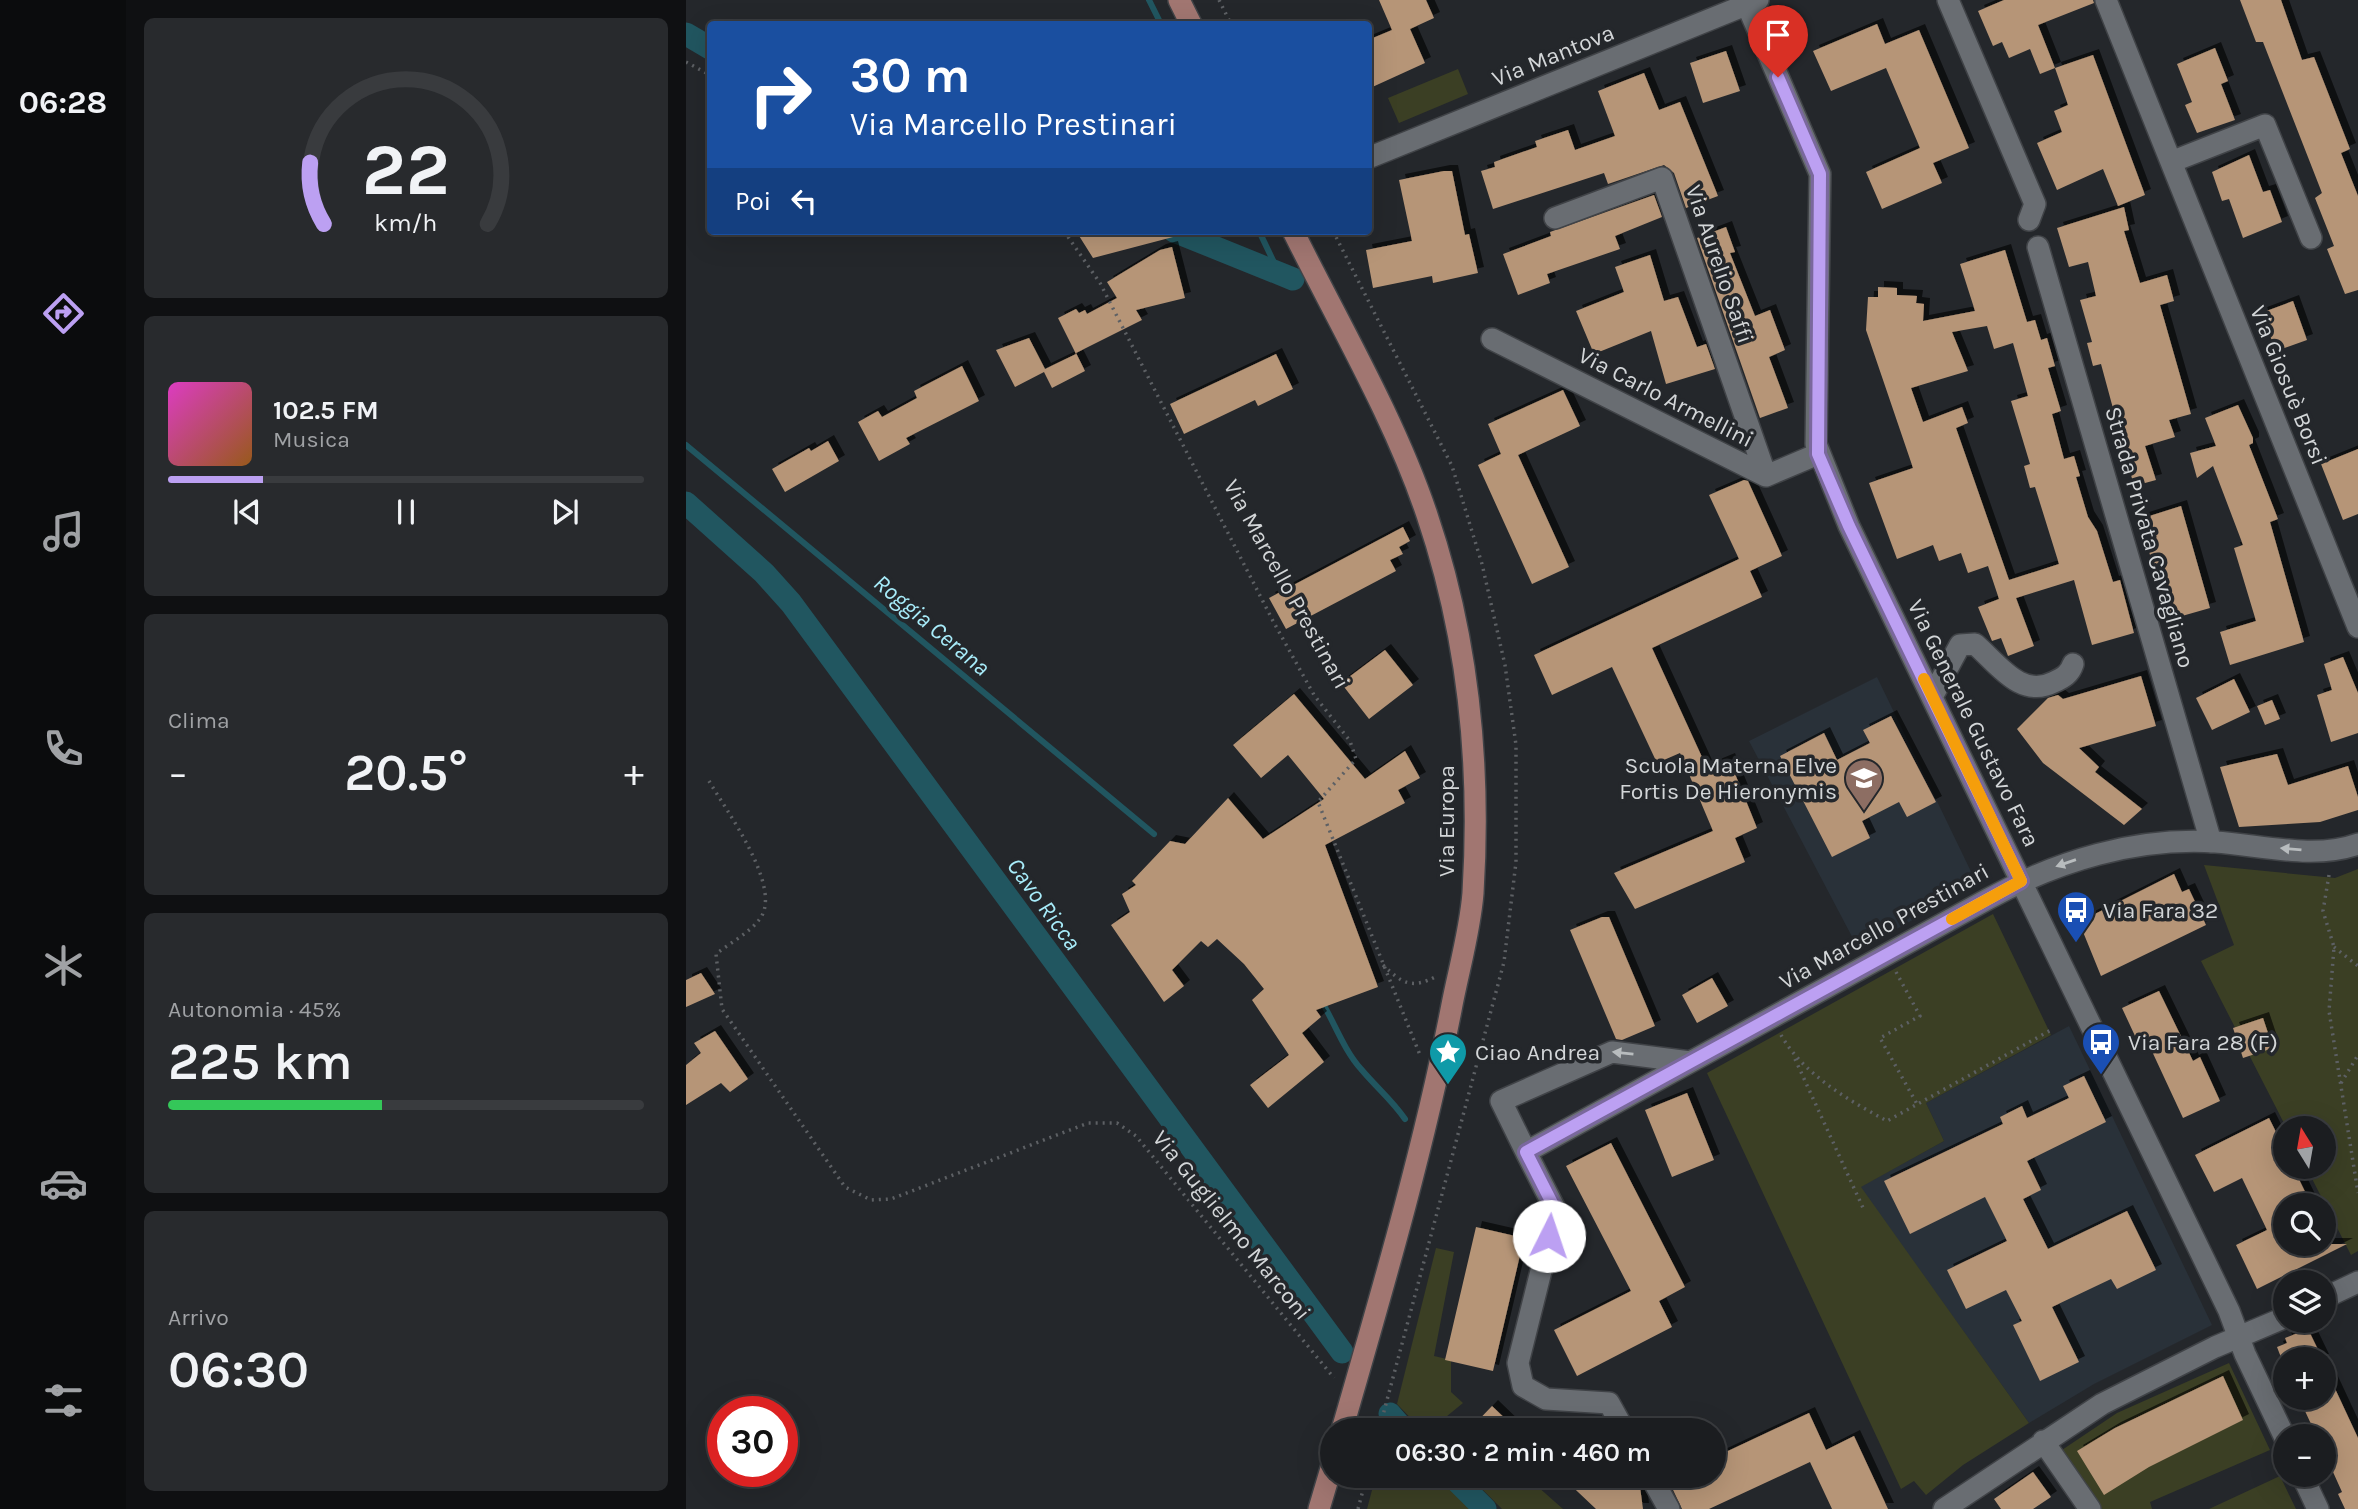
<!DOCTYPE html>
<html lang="it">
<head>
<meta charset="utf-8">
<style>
  body { margin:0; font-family:Karla,sans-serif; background:#282a2d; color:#f1f3f6; height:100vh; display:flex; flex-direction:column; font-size:26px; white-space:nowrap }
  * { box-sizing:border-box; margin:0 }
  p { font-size:23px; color:#a0a2a5 }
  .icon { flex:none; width:38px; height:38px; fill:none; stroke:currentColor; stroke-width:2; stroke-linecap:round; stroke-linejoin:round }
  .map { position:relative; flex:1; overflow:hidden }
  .details { display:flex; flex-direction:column; gap:18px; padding:18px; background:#0f1012; width:560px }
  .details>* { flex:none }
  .guide { position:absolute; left:21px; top:21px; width:665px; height:214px; border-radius:7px; box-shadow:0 7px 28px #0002,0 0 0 2px #393b3e; background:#1a4fa0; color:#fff; overflow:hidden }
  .needle { width:46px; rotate:349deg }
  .controls { position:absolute; left:1587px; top:1116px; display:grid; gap:14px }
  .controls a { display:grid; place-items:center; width:63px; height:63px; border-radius:50%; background:#1b1d20; box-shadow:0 7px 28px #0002,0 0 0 2px #393b3e; font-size:35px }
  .speed { position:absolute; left:21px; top:1396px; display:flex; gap:14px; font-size:35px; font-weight:700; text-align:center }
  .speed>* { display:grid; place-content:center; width:91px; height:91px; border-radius:50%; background:#1b1d20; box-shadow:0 7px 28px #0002,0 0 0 2px #393b3e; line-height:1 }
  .speed .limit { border:10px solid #d22; background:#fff; color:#111 }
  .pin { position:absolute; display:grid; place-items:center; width:60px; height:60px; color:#fff; margin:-72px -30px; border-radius:50% 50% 50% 0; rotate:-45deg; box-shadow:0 0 7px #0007 }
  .pin .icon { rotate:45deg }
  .me { position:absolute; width:77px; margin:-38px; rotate:4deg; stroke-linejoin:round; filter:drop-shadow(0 0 5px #0008) }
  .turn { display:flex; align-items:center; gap:24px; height:147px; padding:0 28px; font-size:32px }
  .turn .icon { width:91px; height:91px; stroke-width:2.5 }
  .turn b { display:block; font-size:49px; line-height:60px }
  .then { display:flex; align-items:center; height:66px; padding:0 28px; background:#0003; gap:14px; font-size:26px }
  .big { font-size:52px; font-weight:600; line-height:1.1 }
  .details .card { flex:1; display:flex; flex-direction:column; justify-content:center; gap:10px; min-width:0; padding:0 24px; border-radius:10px; background:#282a2d }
  .details .dial { align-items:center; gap:0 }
  .dial svg { height:182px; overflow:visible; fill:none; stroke:#393b3e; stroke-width:7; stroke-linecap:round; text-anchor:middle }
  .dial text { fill:#f1f3f6; stroke:none }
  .song { display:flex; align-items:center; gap:21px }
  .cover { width:84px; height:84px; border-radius:10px; background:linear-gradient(135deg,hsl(310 70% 55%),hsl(30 70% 35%)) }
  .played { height:7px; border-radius:4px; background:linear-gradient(90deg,#bca0f2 20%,#393b3e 20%) }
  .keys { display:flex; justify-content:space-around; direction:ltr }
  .heat { display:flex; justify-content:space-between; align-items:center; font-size:38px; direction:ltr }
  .charge { height:10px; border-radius:5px; background:linear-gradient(90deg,#34c759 45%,#393b3e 0) }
  .trip { position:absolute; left:634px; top:1418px; width:406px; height:70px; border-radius:35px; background:#1b1d20; box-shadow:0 7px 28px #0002,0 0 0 2px #393b3e; font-weight:600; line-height:70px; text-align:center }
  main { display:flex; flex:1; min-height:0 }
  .menu { display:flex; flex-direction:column; width:126px; justify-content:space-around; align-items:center; background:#0b0c0d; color:#a0a2a5 }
  .menu .icon { width:49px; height:49px }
  .menu .active { color:#bca0f2 }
  .menu b { font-size:32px; color:#f1f3f6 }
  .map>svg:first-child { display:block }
  .built { fill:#293139 }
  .green { fill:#3b3f24 }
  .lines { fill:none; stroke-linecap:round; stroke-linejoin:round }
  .stream { stroke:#215660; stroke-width:6 }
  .canal { stroke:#215660; stroke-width:23 }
  .building { fill:#b69577; fill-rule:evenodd; filter:url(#shadow) }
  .minor-casing { stroke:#404347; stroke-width:24 }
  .major-casing { stroke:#404347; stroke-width:24 }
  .path { stroke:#5d6064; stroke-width:3.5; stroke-dasharray:2 5; stroke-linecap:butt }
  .minor { stroke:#696d72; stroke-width:21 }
  .major { stroke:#a17671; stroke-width:21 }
  .oneway { fill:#b8bcbe }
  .route-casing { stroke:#7a689d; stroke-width:18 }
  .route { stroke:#bca0f2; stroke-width:12 }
  .slow { stroke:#f59e0b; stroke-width:12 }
  .labels { text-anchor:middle; stroke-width:7; stroke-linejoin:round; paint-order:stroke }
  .street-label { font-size:23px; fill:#d3d6d8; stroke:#24272b }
  .poi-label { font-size:23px; fill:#d3d6d8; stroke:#24272b; text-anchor:start }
  .water-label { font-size:24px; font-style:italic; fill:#a8ecfa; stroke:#24272b }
</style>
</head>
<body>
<main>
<nav class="menu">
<b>06:28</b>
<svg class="icon active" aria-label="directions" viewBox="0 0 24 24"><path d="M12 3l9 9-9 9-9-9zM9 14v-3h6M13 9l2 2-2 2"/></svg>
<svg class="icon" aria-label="music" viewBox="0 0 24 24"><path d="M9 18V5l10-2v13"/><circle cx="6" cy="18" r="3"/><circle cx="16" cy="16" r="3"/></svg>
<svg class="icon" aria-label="phone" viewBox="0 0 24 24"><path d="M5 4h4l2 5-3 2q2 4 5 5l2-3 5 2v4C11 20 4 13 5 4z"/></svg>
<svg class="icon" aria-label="climate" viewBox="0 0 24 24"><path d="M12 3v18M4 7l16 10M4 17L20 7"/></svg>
<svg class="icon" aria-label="car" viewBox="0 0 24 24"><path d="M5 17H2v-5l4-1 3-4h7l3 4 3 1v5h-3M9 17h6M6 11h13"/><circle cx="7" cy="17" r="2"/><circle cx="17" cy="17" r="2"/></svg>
<svg class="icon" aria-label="filters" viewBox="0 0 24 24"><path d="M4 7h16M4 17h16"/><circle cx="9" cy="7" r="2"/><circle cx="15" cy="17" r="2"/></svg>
</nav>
<section class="details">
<div class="card dial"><svg viewBox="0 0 100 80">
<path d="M14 69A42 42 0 1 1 86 69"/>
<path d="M14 69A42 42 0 0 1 8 42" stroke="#bca0f2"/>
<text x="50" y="56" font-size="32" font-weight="700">22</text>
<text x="50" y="72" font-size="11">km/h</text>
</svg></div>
<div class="card">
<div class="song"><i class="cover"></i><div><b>102.5 FM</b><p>Musica</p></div></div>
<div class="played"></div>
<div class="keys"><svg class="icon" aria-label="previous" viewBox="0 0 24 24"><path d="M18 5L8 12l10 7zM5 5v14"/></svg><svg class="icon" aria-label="pause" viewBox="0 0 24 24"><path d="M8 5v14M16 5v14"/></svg><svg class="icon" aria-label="next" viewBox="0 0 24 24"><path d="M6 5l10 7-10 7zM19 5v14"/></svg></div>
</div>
<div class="card"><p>Clima</p>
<div class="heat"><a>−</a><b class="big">20.5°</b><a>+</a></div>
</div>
<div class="card"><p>Autonomia · 45%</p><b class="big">225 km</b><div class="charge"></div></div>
<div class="card"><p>Arrivo</p><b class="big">06:30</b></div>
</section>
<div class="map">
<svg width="1672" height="1509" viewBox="0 0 1672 1509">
  <defs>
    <filter id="shadow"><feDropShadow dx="6" dy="-6" stdDeviation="0" flood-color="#0009"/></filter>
  </defs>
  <rect width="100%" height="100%" fill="#24272b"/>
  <path class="built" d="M1191,677L1291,884L1173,950L1063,741Z
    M1383,1026L1526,1325L1408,1384L1343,1423L1174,1187L1258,1141L1240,1103Z"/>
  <path class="green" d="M772,69L782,94L713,123L702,98Z
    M1518,865L1649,878L1672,869V1251L1665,1255L1620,1167H1638V1129H1601L1515,961L1548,945Z
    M1307,914L1365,1035L1240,1103L1258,1141L1175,1187L1343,1423L1277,1465L1240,1495L1228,1481L1215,1489L1021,1073Z
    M750,1248L768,1252L748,1356L765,1360V1392L777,1403L755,1421L763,1430H736L711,1404Z
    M1543,1363L1584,1450L1464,1502L1466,1509H1414L1373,1452L1431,1413Z
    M690,1475H753L786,1509H681Z
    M782,1475H809L818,1485L851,1486L877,1509H816Z
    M1594,1476L1610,1509H1523Z"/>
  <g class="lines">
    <path class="stream" d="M463,0L475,24
      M573,231L593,273
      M0,445L468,834
      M636,1002C649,1024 658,1050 675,1069C690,1087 706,1100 719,1119"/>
    <path class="canal" d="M0,34L24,48
      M488,231L607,279
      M0,503L78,573L105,603L656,1352
      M704,1414L718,1430
      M765,1475L799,1509"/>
  </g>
  <path class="building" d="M693,0H740L748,18L724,29L739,63L682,89V40L706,30Z
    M1318,0H1407L1408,3L1352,25L1369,68L1354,74L1344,49L1323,58L1316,42L1307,46L1292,11Z
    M1554,0H1595L1616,60L1628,57L1664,149L1655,153L1672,196V290L1659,294L1641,249L1648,246L1629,198L1636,193L1577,42H1570Z
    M1191,24L1199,44L1233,30L1283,148L1247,163L1256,183L1196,209L1180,172L1234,148L1200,68L1145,91L1127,51Z
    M1529,48L1542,81L1535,84L1549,120L1511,133L1499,105L1506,102L1491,64Z
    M1040,51L1054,91L1017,103L1004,63Z
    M1407,55L1459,195L1432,206L1417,169L1371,190L1351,143L1376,132L1368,111L1382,105L1369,68Z
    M958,73L973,110L994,102L1032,196L1000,208L988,173L978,165L922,184L918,173L807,209L795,171L809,167L808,162L851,147L849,141L882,130L889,150L929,136L912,91Z
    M1563,155L1577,192L1584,190L1596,222L1557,238L1543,199L1536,201L1526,172Z
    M758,171H766L779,235L783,234L792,273L747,283L746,276L687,288L680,250L726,241L713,180Z
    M968,195L976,217L929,236L934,249L861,274L864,283L832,295L817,254L865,236L864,232Z
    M1438,207L1443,230L1438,231L1454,283L1481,275L1488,301L1474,305L1505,414L1483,420L1489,437L1459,446L1470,480L1448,486L1415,364L1407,366L1401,343L1406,342L1394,300L1410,296L1402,262L1383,267L1371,228Z
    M1040,227L1049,252L1044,253L1069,316L1084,310L1099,350L1083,357L1102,408L1074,418L1011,238Z
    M390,231H486L487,237L407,258Z
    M486,247L499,298L450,310L456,320L390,353L399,371L366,388L358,372L329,387L310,350L343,338L359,369L390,354L372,318L390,309L393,313L399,310L401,314L431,298L421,282L474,250Z
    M1319,250L1341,322L1349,320L1355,340L1361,338L1369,366L1362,368L1375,411L1366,414L1378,459L1388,456L1394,476L1390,477L1402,517L1411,531L1427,582L1434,580L1448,633L1406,645L1388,580L1330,598L1348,646L1322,656L1315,638L1306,641L1292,607L1313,599L1302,566L1282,573L1275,553L1253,561L1247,545L1211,559L1183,483L1227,468L1180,330L1182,297H1192V287L1211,288V295L1231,296L1230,303L1238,304L1237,321L1289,311L1274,264ZM1301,326L1308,349L1327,343L1342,396L1325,401L1344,464L1338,466L1344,488L1349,487L1373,564L1323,580L1270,428L1282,423L1276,407L1237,422L1225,388L1282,371L1266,332Z
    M964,255L978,301L992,297L1011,347L1020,344L1029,369L980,384L965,331L908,354L890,311L938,292L929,267Z
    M1607,301L1621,340L1590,351L1575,313Z
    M590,354L607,389L572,406L569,400L498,434L484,404Z
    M276,366L293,401L220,438L224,444L193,461L172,422L192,411L196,417L231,398L228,391Z
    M877,390L894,426L832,455L883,567L846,584L792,465L815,454L802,424Z
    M1552,405L1567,438V443L1563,445L1592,519L1584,522L1618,642L1544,665L1534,632L1570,621L1548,548L1557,545L1527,466L1511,478L1504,453L1530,446L1519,418Z
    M142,441L153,461L99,492L86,469L123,448L125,451Z
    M1672,449V514L1657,520L1635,464Z
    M1058,480L1062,481L1096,556L1064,571L1076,597L966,648L1021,768L1043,759L1071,828L1049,838L1059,862L949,909L928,873L1027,831L994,753L971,763L926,667L866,695L848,655L1053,559L1023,495Z
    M1495,506L1524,608L1482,620L1454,519Z
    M717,527L724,541L713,547L717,554L704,560L710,571L600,629L583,598Z
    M699,650L727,685L683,719L655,683Z
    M1657,657L1672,693V733L1645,742L1631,695L1646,690L1638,664Z
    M1455,676L1470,726L1393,748L1413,767L1409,772L1456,809L1438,825L1357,763L1331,729L1362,698L1372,695L1377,699Z
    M1548,679L1564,712L1526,730L1510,698Z
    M608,694L679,779L719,751L734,778L712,790L719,803L639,845L692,987L630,1010L635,1017L616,1033L638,1062L582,1108L564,1085L603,1055L566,1000L578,989L558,964L531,939L522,947L515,941L486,970L498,986L478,1002L425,925L444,912L436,894L450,885L446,881L484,841L499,844L542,798L577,839L638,799L602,755L575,778L547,745Z
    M1586,700L1594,719L1579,725L1571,706Z
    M1205,716L1250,802L1221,817L1213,802L1176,821L1184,838L1146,857L1094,756L1138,733L1151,760L1184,743L1177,730Z
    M1591,754L1602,785L1662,766L1672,797V810L1634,822L1553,827L1534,767Z
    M1488,874L1496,892L1503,889L1520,925L1415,976L1393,922Z
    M916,917H923L969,1026L936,1040L930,1039L884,930Z
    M15,973L29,994L0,1007V980Z
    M1026,978L1042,1006L1011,1023L996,995Z
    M1473,991L1507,1061L1514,1057L1534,1101L1497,1118L1464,1047L1456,1051L1436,1008Z
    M1577,1018L1587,1048L1557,1058L1547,1028Z
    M29,1031L62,1079L44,1092L35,1083L0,1105V1065L15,1053L8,1043Z
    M1398,1076L1420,1122L1341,1161L1355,1190L1337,1199L1362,1249L1441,1211L1470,1270L1431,1289L1425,1279L1366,1307L1393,1362L1354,1381L1327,1325L1336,1321L1320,1290L1280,1309L1261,1270L1321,1241L1299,1197L1224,1234L1198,1181L1317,1124L1314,1117L1336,1106L1341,1118L1383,1098L1377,1086Z
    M1001,1093L1028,1160L986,1177L959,1110Z
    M1583,1118L1600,1152V1167H1607L1626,1206H1600V1244H1661L1571,1289L1550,1245L1581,1230L1556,1178L1528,1192L1509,1155Z
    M925,1143L999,1287L973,1301L986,1327L891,1376L868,1330L945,1291L880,1166Z
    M790,1227L838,1238L807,1371L759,1360Z
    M1622,1329L1637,1360H1596L1591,1347L1601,1343L1599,1338Z
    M1638,1365L1672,1438V1509H1659L1652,1494L1656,1492L1638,1452V1437H1631L1613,1398H1638Z
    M1537,1376L1557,1420L1463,1467L1418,1495L1391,1451L1429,1428Z
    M806,1406L831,1430H783Z
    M1123,1413L1140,1450L1168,1436L1202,1509H1146L1124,1462L1023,1509H996L980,1475H1027V1458Z
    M1347,1472L1365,1497L1347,1509H1315L1308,1499Z
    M874,1475H941L954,1487L957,1509H910Z"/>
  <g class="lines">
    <defs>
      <path id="minor" d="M1059,0L1134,174L1130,444L1163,526L1543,1311L1559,1354L1600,1440
        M1262,0L1349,204L1343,220
        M1420,0L1485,162L1579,125L1625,238
        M682,158L1072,0
        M1485,162L1672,627
        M869,218L976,178L1080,476
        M1352,247L1525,842
        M806,339L1080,476L1132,454
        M1246,697L1274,645L1289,644C1313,665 1335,699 1368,682C1377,678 1384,674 1387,664
        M1004,1062L926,1052L815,1101L840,1152L1302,899C1371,861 1450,837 1529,842C1575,845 1628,860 1672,844
        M840,1152L870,1211L832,1363L837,1386L860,1399L923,1403L938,1430
        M1638,1298L1672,1282
        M1357,1441L1404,1509
        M964,1475L983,1509
        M1616,1475L1632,1509
        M1258,1509L1416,1404L1529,1347L1600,1317"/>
      <path id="major" d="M493,0L505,24
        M607,231C652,322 709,419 741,515C782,636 795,765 787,893C784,932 772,972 765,1010C737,1152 696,1291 656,1430
        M633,1509L646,1465"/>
    </defs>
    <use href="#minor" class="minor-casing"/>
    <use href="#major" class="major-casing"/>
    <path class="path" d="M533,0L545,24
      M0,62L24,75
      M378,231L414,283L587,621L628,695L664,741L670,759L632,802L734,1055
      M647,231L766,466L796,564L819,665L830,745V862L818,962L693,1430
      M23,781C39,809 99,889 73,920C63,933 44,943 30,954L36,1009L159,1187L185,1200L205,1199L402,1123H431L450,1136L648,1378
      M1643,875L1637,911L1648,947L1643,1011L1672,1193
      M1648,947L1672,966
      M697,965C716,983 725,990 751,976
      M1210,972L1234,1016L1194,1038L1231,1104
      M1095,1035C1117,1074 1162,1100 1201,1121L1365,1030
      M1109,1059L1178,1210
      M1655,1083L1672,1055
      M672,1509L681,1475"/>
    <use href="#minor" class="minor"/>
    <use href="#major" class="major"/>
  </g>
  <defs><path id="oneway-solid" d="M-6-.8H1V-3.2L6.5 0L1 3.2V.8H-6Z" transform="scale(1.75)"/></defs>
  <g class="oneway">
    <use href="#oneway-solid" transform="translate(1605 849) rotate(-175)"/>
    <use href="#oneway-solid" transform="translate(1380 863) rotate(161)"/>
    <use href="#oneway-solid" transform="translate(937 1053) rotate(-174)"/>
  </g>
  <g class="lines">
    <defs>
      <path id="route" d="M863,1236L870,1211L840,1152L1335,881L1163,526L1132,454L1134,174L1092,77"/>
    </defs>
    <use href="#route" class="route-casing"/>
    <use href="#route" class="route"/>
    <path class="slow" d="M1238,679L1335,881L1266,919"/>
  </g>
  <defs>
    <symbol id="school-pin" viewBox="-11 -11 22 30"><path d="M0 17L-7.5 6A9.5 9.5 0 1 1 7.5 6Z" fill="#8d6e63" stroke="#24272b"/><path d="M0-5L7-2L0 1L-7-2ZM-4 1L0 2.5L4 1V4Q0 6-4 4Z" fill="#fff"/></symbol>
    <symbol id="bus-pin" viewBox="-11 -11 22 30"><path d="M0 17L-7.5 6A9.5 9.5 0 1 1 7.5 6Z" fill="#1a4fb4" stroke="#24272b"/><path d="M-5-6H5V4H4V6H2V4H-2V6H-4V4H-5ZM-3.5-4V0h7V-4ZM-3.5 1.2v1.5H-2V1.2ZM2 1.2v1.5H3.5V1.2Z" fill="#fff"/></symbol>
    <symbol id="sight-pin" viewBox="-11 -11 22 30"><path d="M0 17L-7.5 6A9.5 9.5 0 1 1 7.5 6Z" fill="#0f9aa8" stroke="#24272b"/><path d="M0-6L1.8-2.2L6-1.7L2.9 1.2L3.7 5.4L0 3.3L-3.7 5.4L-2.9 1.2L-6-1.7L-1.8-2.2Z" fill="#fff"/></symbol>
  </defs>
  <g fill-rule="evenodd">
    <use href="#school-pin" x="1156" y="756" width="44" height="60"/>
    <use href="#bus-pin" x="1368" y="888" width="44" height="60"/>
    <use href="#bus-pin" x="1393" y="1020" width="44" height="60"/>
    <use href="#sight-pin" x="740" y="1030" width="44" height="60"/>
  </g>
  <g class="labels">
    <g class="street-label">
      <text transform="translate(867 55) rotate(-22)" y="8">Via Mantova</text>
      <text transform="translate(1034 264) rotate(71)" y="8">Via Aurelio Saffi</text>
      <text transform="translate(1603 385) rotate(68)" y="8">Via Giosuè Borsi</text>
      <text transform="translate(980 397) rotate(27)" y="8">Via Carlo Armellini</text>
      <text transform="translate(1464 537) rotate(74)" y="8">Strada Privata Cavagliano</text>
      <text transform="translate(601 584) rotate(61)" y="8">Via Marcello Prestinari</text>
      <text transform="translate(1288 723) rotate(64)" y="8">Via Generale Gustavo Fara</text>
      <text transform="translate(760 821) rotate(-90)" y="8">Via Europa</text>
      <text transform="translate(1198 926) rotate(-29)" y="8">Via Marcello Prestinari</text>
      <text transform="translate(546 1225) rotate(51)" y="8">Via Guglielmo Marconi</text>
    </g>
    <g class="poi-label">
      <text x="1151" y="773" text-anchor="end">Scuola Materna Elve<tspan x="1151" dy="26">Fortis De Hieronymis</tspan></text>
      <text x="1417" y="918">Via Fara 32</text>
      <text x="1442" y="1050">Via Fara 28 (F)</text>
      <text x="789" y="1060">Ciao Andrea</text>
    </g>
    <g class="water-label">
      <text transform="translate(246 625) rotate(40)" y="8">Roggia Cerana</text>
      <text transform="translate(358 904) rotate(54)" y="8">Cavo Ricca</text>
    </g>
  </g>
</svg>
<div class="controls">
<a><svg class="needle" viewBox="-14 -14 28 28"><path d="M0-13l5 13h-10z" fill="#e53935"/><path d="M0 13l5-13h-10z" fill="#a0a2a5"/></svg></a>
<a><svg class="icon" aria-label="search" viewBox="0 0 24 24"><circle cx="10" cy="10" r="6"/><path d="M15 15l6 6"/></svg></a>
<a><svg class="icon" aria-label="layers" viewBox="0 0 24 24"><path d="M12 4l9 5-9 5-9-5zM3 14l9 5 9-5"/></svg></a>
<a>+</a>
<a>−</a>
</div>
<div class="speed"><div class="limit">30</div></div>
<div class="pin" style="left:1092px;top:77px;background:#d93025"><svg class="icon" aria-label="arrive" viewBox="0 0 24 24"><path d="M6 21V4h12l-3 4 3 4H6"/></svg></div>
<svg class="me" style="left:863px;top:1236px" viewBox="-20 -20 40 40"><circle r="19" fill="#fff"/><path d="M0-13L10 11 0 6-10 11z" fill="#bca0f2"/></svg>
<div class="trip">06:30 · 2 min · 460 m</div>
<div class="guide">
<div class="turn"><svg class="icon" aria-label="right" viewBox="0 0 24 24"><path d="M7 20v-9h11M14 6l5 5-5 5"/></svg><div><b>30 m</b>Via Marcello Prestinari</div></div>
<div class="then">Poi<svg class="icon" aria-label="left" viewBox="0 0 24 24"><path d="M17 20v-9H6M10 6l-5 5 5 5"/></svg></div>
</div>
</div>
</main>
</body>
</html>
